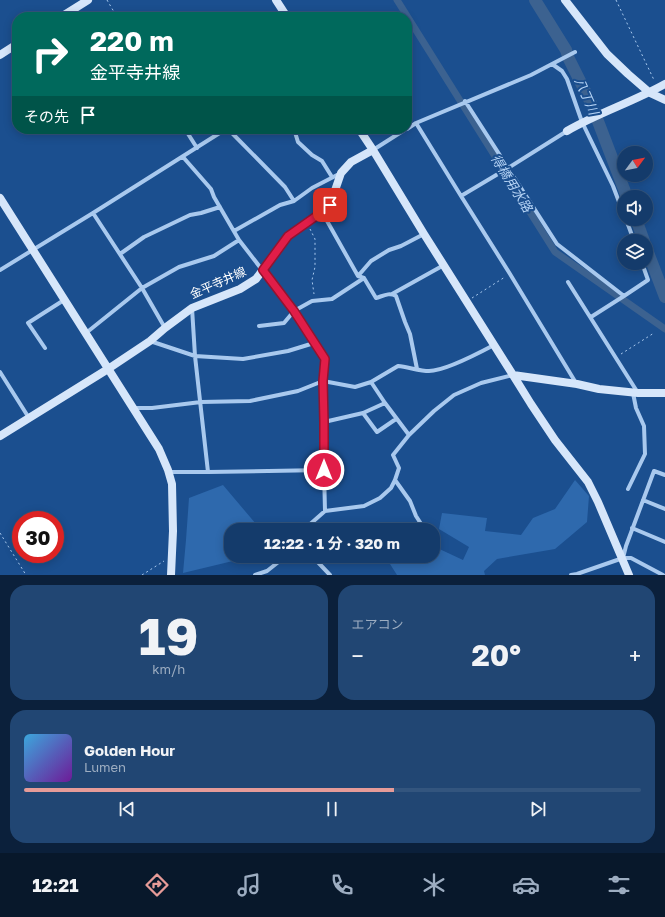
<!DOCTYPE html>
<html lang="ja">
<head>
<meta charset="utf-8">
<style>
  body { margin:0; font-family:"Golos Text","Noto Sans JP",sans-serif; background:#214673; color:#f1f3f6; height:100vh; display:flex; flex-direction:column; font-size:15px; white-space:nowrap }
  * { box-sizing:border-box; margin:0 }
  p { font-size:13px; color:#9dadc1 }
  .icon { flex:none; width:22px; height:22px; fill:none; stroke:currentColor; stroke-width:2; stroke-linecap:round; stroke-linejoin:round }
  .map { position:relative; height:575px; overflow:hidden }
  .side { display:flex; flex-direction:column; gap:10px; padding:10px; background:#0b203b; flex:1 }
  .side>* { flex:none }
  .hud { position:absolute; left:12px; top:12px; width:400px; height:122px; border-radius:16px; box-shadow:0 2px 10px #0003,0 0 0 1px #33557e; background:#00695c; color:#fff; overflow:hidden }
  .needle { width:26px; rotate:58deg }
  .controls { position:absolute; left:617px; top:146px; display:grid; gap:8px }
  .controls a { display:grid; place-items:center; width:36px; height:36px; border-radius:50%; background:#143b6b; box-shadow:0 2px 10px #0003,0 0 0 1px #33557e; font-size:20px }
  .speed { position:absolute; left:12px; top:511px; display:flex; gap:8px; font-size:20px; font-weight:700; text-align:center }
  .speed>* { display:grid; place-content:center; width:52px; height:52px; border-radius:50%; background:#143b6b; box-shadow:0 2px 10px #0003,0 0 0 1px #33557e; line-height:1 }
  .speed .limit { border:6px solid #d22; background:#fff; color:#111 }
  .pin { position:absolute; display:grid; place-items:center; width:34px; height:34px; color:#fff; margin:-17px; border-radius:8px; box-shadow:0 2px 6px #0006 }
  .me { position:absolute; width:44px; margin:-22px; rotate:0deg; stroke-linejoin:round; filter:drop-shadow(0 0 3px #0008) }
  .turn { display:flex; align-items:center; gap:14px; height:84px; padding:0 12px; font-size:18px }
  .turn .icon { width:52px; height:52px; stroke-width:2.5 }
  .turn b { display:block; font-size:28px; line-height:34px }
  .then { display:flex; align-items:center; height:38px; padding:0 12px; background:#0003; gap:8px; font-size:15px }
  .big { font-size:30px; font-weight:700; line-height:1.1 }
  .side .tile { flex:1; display:flex; flex-direction:column; justify-content:center; gap:6px; min-width:0; padding:0 14px; border-radius:16px; background:#214673 }
  .side .dial { align-items:center; gap:0 }
  .dial b { font-size:52px; line-height:1 }
  .song { display:flex; align-items:center; gap:12px }
  .cover { width:48px; height:48px; border-radius:6px; background:linear-gradient(135deg,hsl(200 70% 55%),hsl(280 70% 35%)) }
  .played { height:4px; border-radius:2px; background:linear-gradient(90deg,#e69b98 60%,#33557e 60%) }
  .keys { display:flex; justify-content:space-around; direction:ltr }
  .heat { display:flex; justify-content:space-between; align-items:center; font-size:22px; direction:ltr }
  .side .tiles { flex:1; display:grid; gap:10px; grid-template-columns:1fr 1fr }
  .tile:last-child { grid-column:span 2 }
  .trip { position:absolute; left:224px; top:523px; width:216px; height:40px; border-radius:16px; background:#143b6b; box-shadow:0 2px 10px #0003,0 0 0 1px #33557e; font-weight:700; line-height:40px; text-align:center }
  .tab-bar { display:flex; height:64px; justify-content:space-around; align-items:center; background:#08182b; color:#9dadc1 }
  .tab-bar .icon { width:28px; height:28px }
  .tab-bar .selected { color:#e69b98 }
  .tab-bar b { font-size:18px; color:#f1f3f6 }
  .map>svg:first-child { display:block }
  .green { fill:#2e69ad }
  .lines { fill:none; stroke-linecap:round; stroke-linejoin:round }
  .canal { stroke:#3c6290; stroke-width:7 }
  .river { stroke:#3c6290; stroke-width:12 }
  .path { stroke:#a9c9ee; stroke-width:1; stroke-dasharray:2 3; stroke-linecap:butt }
  .street { stroke:#a9c9ee; stroke-width:4 }
  .secondary { stroke:#d6e6fa; stroke-width:8 }
  .route-casing { stroke:#92132f; stroke-width:10 }
  .route { stroke:#e11d48; stroke-width:7 }
  .labels { text-anchor:middle; stroke-width:4; stroke-linejoin:round; paint-order:stroke }
  .street-label { font-size:12px; fill:#fff; stroke:#1b4f8f }
  .water-label { font-size:13px; font-style:italic; fill:#b5d3f5; stroke:#1b4f8f }
</style>
</head>
<body>
<div class="map">
<svg width="665" height="575" viewBox="0 0 665 575">
  <rect width="100%" height="100%" fill="#1b4f8f"/>
  <path class="green" d="M575,480L589,496L587,522L555,549L497,559L484,571L485,575H397L390,564L391,556H433V546L463,560L469,547L439,529L442,513L487,518L485,531L521,535L533,518L555,509Z
    M223,485L261,530H231V556H245L237,560L183,573L186,540L189,498Z"/>
  <g class="lines">
    <path class="canal" d="M397,0L555,252L665,329"/>
    <path class="river" d="M535,0L566,50L569,59L591,103L627,197
      M636,219L644,241
      M646,247L665,297"/>
    <path class="path" d="M107,0L117,17
      M616,0L654,80
      M310,229L315,239V267L312,280L314,294
      M472,298L505,277
      M621,354L654,333
      M0,533L26,575
      M142,575L164,561"/>
    <path class="street" d="M552,64L575,52
      M465,101L557,244L624,296L648,280L642,263
      M416,123L461,196L510,274L576,383
      M185,129L197,148
      M228,129L285,187L294,201
      M294,129L298,142L312,155L322,161L332,177
      M407,129L416,123L531,75L552,64L562,71L567,79L582,122L613,186L624,215
      M373,150L406,129
      M183,157L211,189L214,197L239,240L294,311L325,359L323,381L324,422V470L325,511
      M461,196L508,168L567,131
      M322,212L358,276L364,278L376,298C383,296 389,292 396,296L405,322L410,334L417,369
      M93,213L142,288L165,328
      M626,219L634,241
      M234,231L280,205L294,201L312,188L341,173
      M120,254L144,237L190,215L201,213L220,207
      M0,270L93,213L226,129
      M358,276L371,261L389,250L401,246L424,234
      M568,282L638,393
      M392,294L444,265
      M591,317L624,296
      M259,326L284,323L294,311L312,301L332,299L364,278
      M86,333L142,288L179,267L214,256L239,240
      M150,341L195,356L243,359L288,351L314,343
      M45,348L28,323L64,300
      M0,372L29,418
      M371,382L385,403L409,435
      M134,408H152L201,402L250,401L298,391L323,381L355,387L371,382L398,366C408,367 420,371 429,371C445,371 479,353 494,345
      M363,413L377,432L396,419
      M324,422L363,413L385,403
      M169,472H208L195,356L192,308
      M208,472L324,470
      M395,480L410,501L416,516L425,530
      M628,489L645,454L644,426L636,408L633,393
      M643,500L665,509
      M632,528L665,542
      M306,530L308,526L325,511L364,506L380,498L391,488L395,480L399,468L393,455L409,435L434,411L454,395L481,383L513,375
      M312,556L330,575
      M623,558L626,546L654,471L665,475
      M255,575L267,571L286,556
      M571,575L577,574L623,558H631L663,575"/>
    <path class="secondary" d="M276,0L287,17
      M565,0L607,54L628,74L650,93L665,100
      M61,17L88,0
      M0,55L17,44
      M567,131C598,113 633,102 665,84
      M373,150L424,234L513,375L531,404L555,440L588,482L598,502L629,575
      M0,198L159,449L168,470L172,484L173,531L171,575
      M513,375L577,384L599,389L638,393H665
      M0,436L108,369L150,341L165,328L192,308L240,289L256,279L288,236L322,212L330,205L341,173L351,162L373,150L359,129"/>
  </g>
  <g class="lines">
    <defs>
      <path id="route" d="M324,470V422L323,381L325,359L294,311L263,270L288,236L322,212L330,205"/>
    </defs>
    <use href="#route" class="route-casing"/>
    <use href="#route" class="route"/>
  </g>
  <g class="labels">
    <g class="street-label">
      <text transform="translate(218 283) rotate(-24)" y="4">金平寺井線</text>
    </g>
    <g class="water-label">
      <text transform="translate(587 96) rotate(66)" y="5">八丁川</text>
      <text transform="translate(512 183) rotate(58)" y="5">得橋用水路</text>
    </g>
  </g>
</svg>
<div class="controls">
<a><svg class="needle" viewBox="-14 -14 28 28"><path d="M0-13l5 13h-10z" fill="#e53935"/><path d="M0 13l5-13h-10z" fill="#9dadc1"/></svg></a>
<a><svg class="icon" aria-label="sound" viewBox="0 0 24 24"><path d="M4 9h4l5-4v14l-5-4H4zM17 9q2 3 0 6"/></svg></a>
<a><svg class="icon" aria-label="layers" viewBox="0 0 24 24"><path d="M12 4l9 5-9 5-9-5zM3 14l9 5 9-5"/></svg></a>
</div>
<div class="speed"><div class="limit">30</div></div>
<div class="pin" style="left:330px;top:205px;background:#d93025"><svg class="icon" aria-label="arrive" viewBox="0 0 24 24"><path d="M6 21V4h12l-3 4 3 4H6"/></svg></div>
<svg class="me" style="left:324px;top:470px" viewBox="-20 -20 40 40"><circle r="17" fill="#e11d48" stroke="#fff" stroke-width="3"/><path d="M0-11L8 9 0 5-8 9z" fill="#fff"/></svg>
<div class="trip">12:22 · 1 分 · 320 m</div>
<div class="hud">
<div class="turn"><svg class="icon" aria-label="right" viewBox="0 0 24 24"><path d="M7 20v-9h11M14 6l5 5-5 5"/></svg><div><b>220 m</b>金平寺井線</div></div>
<div class="then">その先<svg class="icon" aria-label="arrive" viewBox="0 0 24 24"><path d="M6 21V4h12l-3 4 3 4H6"/></svg></div>
</div>
</div>
<section class="side">
<div class="tiles">
<div class="tile dial"><b>19</b><p>km/h</p></div>
<div class="tile"><p>エアコン</p>
<div class="heat"><a>−</a><b class="big">20°</b><a>+</a></div>
</div>
<div class="tile">
<div class="song"><i class="cover"></i><div><b>Golden Hour</b><p>Lumen</p></div></div>
<div class="played"></div>
<div class="keys"><svg class="icon" aria-label="previous" viewBox="0 0 24 24"><path d="M18 5L8 12l10 7zM5 5v14"/></svg><svg class="icon" aria-label="pause" viewBox="0 0 24 24"><path d="M8 5v14M16 5v14"/></svg><svg class="icon" aria-label="next" viewBox="0 0 24 24"><path d="M6 5l10 7-10 7zM19 5v14"/></svg></div>
</div>
</div>
</section>
<nav class="tab-bar">
<b>12:21</b>
<svg class="icon selected" aria-label="directions" viewBox="0 0 24 24"><path d="M12 3l9 9-9 9-9-9zM9 14v-3h6M13 9l2 2-2 2"/></svg>
<svg class="icon" aria-label="music" viewBox="0 0 24 24"><path d="M9 18V5l10-2v13"/><circle cx="6" cy="18" r="3"/><circle cx="16" cy="16" r="3"/></svg>
<svg class="icon" aria-label="phone" viewBox="0 0 24 24"><path d="M5 4h4l2 5-3 2q2 4 5 5l2-3 5 2v4C11 20 4 13 5 4z"/></svg>
<svg class="icon" aria-label="climate" viewBox="0 0 24 24"><path d="M12 3v18M4 7l16 10M4 17L20 7"/></svg>
<svg class="icon" aria-label="car" viewBox="0 0 24 24"><path d="M5 17H2v-5l4-1 3-4h7l3 4 3 1v5h-3M9 17h6M6 11h13"/><circle cx="7" cy="17" r="2"/><circle cx="17" cy="17" r="2"/></svg>
<svg class="icon" aria-label="filters" viewBox="0 0 24 24"><path d="M4 7h16M4 17h16"/><circle cx="9" cy="7" r="2"/><circle cx="15" cy="17" r="2"/></svg>
</nav>
</body>
</html>
